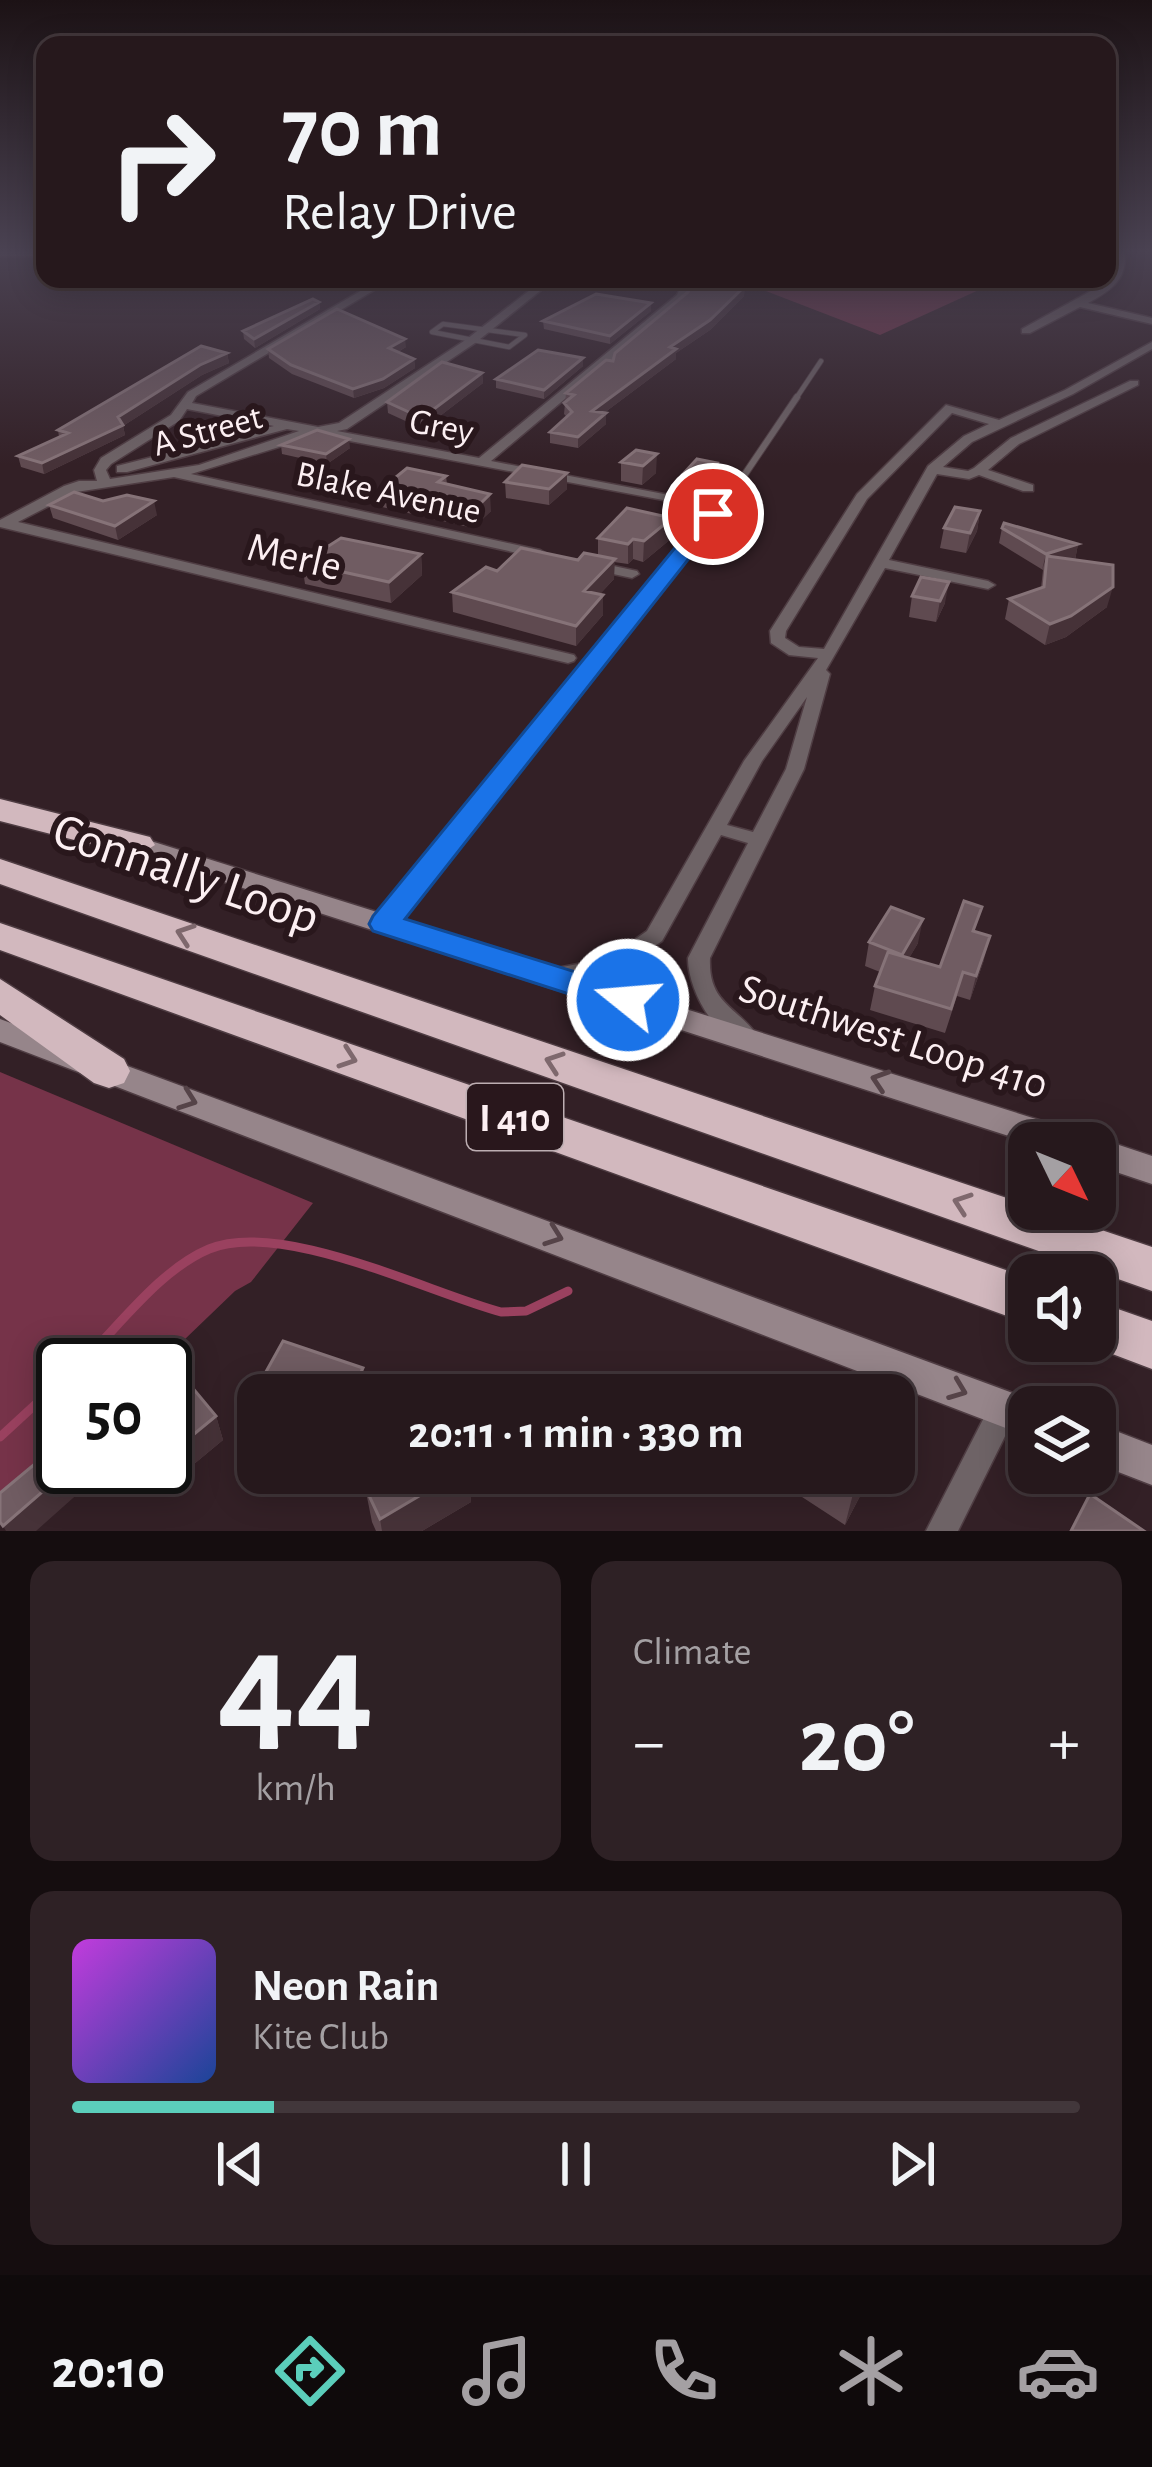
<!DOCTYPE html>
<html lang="en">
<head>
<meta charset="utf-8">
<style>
  body { margin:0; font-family:"Alegreya Sans",sans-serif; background:#2e2125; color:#f1f3f6; height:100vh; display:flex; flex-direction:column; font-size:45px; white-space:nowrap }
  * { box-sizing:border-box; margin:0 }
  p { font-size:39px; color:#a4a0a3 }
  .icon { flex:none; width:66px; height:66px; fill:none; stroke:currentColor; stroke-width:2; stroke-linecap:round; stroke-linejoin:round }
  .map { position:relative; height:1531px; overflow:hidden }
  .sheet { display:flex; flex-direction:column; gap:30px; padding:30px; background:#150d0f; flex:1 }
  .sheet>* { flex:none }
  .banner { position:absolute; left:36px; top:36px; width:1080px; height:252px; border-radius:24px; box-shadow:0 6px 30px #0003,0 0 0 3px #42373b; background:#26181c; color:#f1f3f6; overflow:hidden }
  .needle { width:78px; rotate:133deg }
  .controls { position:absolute; left:1008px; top:1122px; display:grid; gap:24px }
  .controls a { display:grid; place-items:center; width:108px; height:108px; border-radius:24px; background:#26181c; box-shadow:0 6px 30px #0003,0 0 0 3px #42373b; font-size:60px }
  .speed { position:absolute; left:36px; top:1338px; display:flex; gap:24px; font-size:60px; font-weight:700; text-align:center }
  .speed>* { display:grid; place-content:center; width:156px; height:156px; border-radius:50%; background:#26181c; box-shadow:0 6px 30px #0003,0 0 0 3px #42373b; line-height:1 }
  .speed .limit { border:6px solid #111; border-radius:18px; background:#fff; color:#111 }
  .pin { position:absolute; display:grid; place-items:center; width:102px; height:102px; color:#fff; margin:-51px; border:6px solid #fff; border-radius:50%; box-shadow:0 3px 12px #0007 }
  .me { position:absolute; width:132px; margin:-66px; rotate:287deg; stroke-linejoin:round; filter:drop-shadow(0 0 9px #0008) }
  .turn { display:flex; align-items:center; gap:42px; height:252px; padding:0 48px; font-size:54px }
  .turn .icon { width:156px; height:156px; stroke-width:2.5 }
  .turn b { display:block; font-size:84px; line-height:102px }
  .big { font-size:90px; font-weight:600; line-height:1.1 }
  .sheet .tile { flex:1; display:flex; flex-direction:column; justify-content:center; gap:18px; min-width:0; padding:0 42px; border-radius:24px; background:#2e2125 }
  .sheet .dial { align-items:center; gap:0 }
  .dial b { font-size:156px; line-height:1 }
  .song { display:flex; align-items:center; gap:36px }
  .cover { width:144px; height:144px; border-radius:18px; background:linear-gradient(135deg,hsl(290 70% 55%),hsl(220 70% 35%)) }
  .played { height:12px; border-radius:6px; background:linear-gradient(90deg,#5bcebb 20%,#42373b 20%) }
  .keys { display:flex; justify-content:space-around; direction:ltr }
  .heat { display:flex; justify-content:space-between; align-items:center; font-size:66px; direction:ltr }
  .sheet .tiles { flex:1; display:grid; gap:30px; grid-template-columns:1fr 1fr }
  .tile:last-child { grid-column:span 2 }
  .trip { position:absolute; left:237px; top:1374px; width:678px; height:120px; border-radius:24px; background:#26181c; box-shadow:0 6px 30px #0003,0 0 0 3px #42373b; font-weight:600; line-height:120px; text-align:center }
  .dock { display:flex; height:192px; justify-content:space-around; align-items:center; background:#0f0a0b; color:#a4a0a3 }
  .dock .icon { width:84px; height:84px }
  .dock .on { color:#5bcebb }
  .dock b { font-size:54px; color:#f1f3f6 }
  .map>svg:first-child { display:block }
  .green { fill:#763349 }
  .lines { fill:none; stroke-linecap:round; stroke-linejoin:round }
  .stream { stroke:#9a415f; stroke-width:9 }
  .lane-far3-casing { stroke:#4f3d43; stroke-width:6 }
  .lane-far2-casing { stroke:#4f3d43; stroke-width:8 }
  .lane-far1-casing { stroke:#4f3d43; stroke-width:12 }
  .lane-casing { stroke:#4f3d43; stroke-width:14 }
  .street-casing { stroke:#4f3d43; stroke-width:3 }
  .secondary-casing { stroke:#4f3d43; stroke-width:3 }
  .highway-casing { stroke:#4f3d43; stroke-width:3 }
  .lane-far3 { stroke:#6e6366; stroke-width:4.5 }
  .lane-far2 { stroke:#6e6366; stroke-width:6 }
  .lane-far1 { stroke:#6e6366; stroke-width:9 }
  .lane { stroke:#6e6366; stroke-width:10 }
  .street { fill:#6e6366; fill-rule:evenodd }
  .secondary { fill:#96858a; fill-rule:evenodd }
  .highway { fill:#d2b8be; fill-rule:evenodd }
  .wall { fill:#5f4a50 }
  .shaded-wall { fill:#463238 }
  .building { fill:#705c62; stroke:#867378; stroke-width:3 }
  .oneway { stroke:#7e686d }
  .oneway2 { stroke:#554348 }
  .route { fill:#1a73e8; stroke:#114b97; stroke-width:3 }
  .labels { text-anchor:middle; stroke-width:12; stroke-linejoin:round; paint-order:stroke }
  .far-street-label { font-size:36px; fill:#fceff2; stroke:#29171c }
  .shield { fill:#29171c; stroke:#bdaeb2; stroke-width:3 }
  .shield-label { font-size:39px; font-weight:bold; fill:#fceff2 }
  .street-label { font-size:42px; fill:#fceff2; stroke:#29171c }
  .near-street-label { font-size:51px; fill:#fceff2; stroke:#29171c }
</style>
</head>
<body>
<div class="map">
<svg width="1152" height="1531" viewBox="0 0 1152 1531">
  <rect width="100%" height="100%" fill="#332026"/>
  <path class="green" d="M735,279H1003L880,335Z
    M0,1072L313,1203L251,1282L235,1291L158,1365H63V1457L0,1518Z"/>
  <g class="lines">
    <path class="stream" d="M79,1365C118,1328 159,1270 209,1249C281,1219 427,1292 501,1312L526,1311L568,1291
      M0,1437L63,1379"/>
    <defs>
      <path id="lane-far3" d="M443,324L525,335L509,347L432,332Z
        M795,400L821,361"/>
      <path id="lane-far2" d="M653,589L743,477L797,397"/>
      <path id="lane-far1" d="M460,830L656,586"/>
      <path id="lane" d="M384,924L462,827"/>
      <path id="street" d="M0,251H45V256H0Z
        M1117,251L1125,253C1127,280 1110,291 1088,303L1152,318V324L1080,307L1030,333H1022V329L1107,282L1114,272Z
        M381,279H393L196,396L192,403L318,427L339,423L467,339L544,279H555L475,343L347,429L337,431L479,458L677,295L680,288L667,279H679L690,287L685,298L491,461L690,499L695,500V506L318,435L191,474L540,550L547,554L540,558L174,477L76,492L18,522L574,655L576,658L574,661L568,663L0,527V520L64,486L79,481H97L94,470L101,458L171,415L188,392ZM187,409L274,426L117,466V472H127L287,429L299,431L199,465L110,479L106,470L111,464L179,421Z
        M1152,342V349L1073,394L972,442L943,467L968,471L974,468L1011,438L1130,381H1138V385L1019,444L988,470L1033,485V491H1023L979,475L969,479L937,474L889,560L988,581L995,585L988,589L885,568L826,670L830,674L804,769L710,958C708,1003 736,1006 758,1036L755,1042C719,1050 687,989 688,958L748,843L721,835L662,941L622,969L550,985L542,983L539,977L542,971L608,958L647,931L744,761L818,658L789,655L771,643L770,631L857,494L946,405L999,420L1065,390ZM952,413L989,424L964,436L928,466L824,649L799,647L785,638L786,631L867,499ZM807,697L786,769L753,832L727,825L762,761Z
        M590,561L637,571L639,574L632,578L585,568V562Z
        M1004,1394L1014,1398L1019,1408L958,1531H926L994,1398Z"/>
      <path id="secondary" d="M119,831L1071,1130L1083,1134L1086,1141L1095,1137L1152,1156V1184L1095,1165V1143H1030L110,845L106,839Z
        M0,1019L1029,1399L1044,1407H1029V1437L0,1042Z
        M1095,1423L1152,1445V1485L1095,1463Z"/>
      <path id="highway" d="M0,799L150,837L155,845L137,856L0,821Z
        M0,859L1152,1247V1291L0,884Z
        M0,923L1029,1278V1324L0,950Z
        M0,979L124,1059L130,1071L124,1083L109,1088L94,1083L0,1015Z
        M1095,1301L1152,1321V1369L1078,1341H1095Z"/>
    </defs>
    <use href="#lane-far3" class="lane-far3-casing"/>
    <use href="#lane-far2" class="lane-far2-casing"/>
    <use href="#lane-far1" class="lane-far1-casing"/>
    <use href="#lane" class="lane-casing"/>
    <use href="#street" class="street-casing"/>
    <use href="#secondary" class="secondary-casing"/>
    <use href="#highway" class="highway-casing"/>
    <use href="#lane-far3" class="lane-far3"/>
    <use href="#lane-far2" class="lane-far2"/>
    <use href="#lane-far1" class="lane-far1"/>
    <use href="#lane" class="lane"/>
    <use href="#street" class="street"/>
    <use href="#secondary" class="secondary"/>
    <use href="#highway" class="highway"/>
  </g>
  <path class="wall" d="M636,279H670V286Z
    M684,279H745L744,296L710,330L676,353V359L604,413H606V424L578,448L550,443V432L567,417L564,414L566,393L613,361L688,292L691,286Z
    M319,302L320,309L255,348L244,339L243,331Z
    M651,303V311L610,344L544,329L543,321Z
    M406,347L398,352L414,359L415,368L384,388L354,398L292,374L269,358L268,349Z
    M227,353L229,363L202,375L123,426L125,435L44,474L21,467L18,456L59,437L58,430Z
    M583,358V366L544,399L496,388V379Z
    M482,373L483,383L423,429L388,413L387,402Z
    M281,445L350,448L327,464L282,454Z
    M636,450L656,473L642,485L621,481V462Z
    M567,473V489L549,505L506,498L505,482Z
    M683,474L716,481L700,500L682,493Z
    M446,476L447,484L491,511L473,528L382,507L380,490Z
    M103,501L157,515L118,540L53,518L49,505Z
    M980,511L977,531L966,553L940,548L944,528Z
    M672,518V538L643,562L633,559L628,564L614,562V579L599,595H603V615L576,646L453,612L452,592L497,571L598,556V538Z
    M1002,528L1078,544L1075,560L1107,607L1066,637L1045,645L1005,619L1009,599L1041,588L1043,570L999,543Z
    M421,554L422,575L391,603L305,584L302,563Z
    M912,596L945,603L936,622L909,617Z
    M976,932L984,960L970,1000L957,996L945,1033L870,1010L875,986L880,972L865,966L869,942L918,943L909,958L940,967Z
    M363,1368L368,1392L366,1395H259L257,1388Z
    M216,1416L223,1440L165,1488L149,1467H165Z
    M384,1473H468L471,1502L422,1531H376L372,1522L365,1487L385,1476Z
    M777,1473H872L845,1525L776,1480Z"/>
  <path class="shaded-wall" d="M745,279L744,296L710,330L676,353V359L592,422V411L670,347L741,286Z
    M319,302L320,309L255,348L254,339Z
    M651,303V311L610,344V336Z
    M405,339L406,347L390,356L389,348Z
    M227,353L229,363L202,375L123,426L125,435L44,474L42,463L200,365Z
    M583,358V366L544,399V390Z
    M414,359L415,368L384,388L354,398L353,389Z
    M482,373L483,383L423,429L422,418Z
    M606,413V424L578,448V437Z
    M349,439L350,448L327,464L326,454Z
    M657,454L656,473L642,485L643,466Z
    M717,463L716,481L700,500L701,480Z
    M567,473V489L549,505V489Z
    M490,494L491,511L473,528V511Z
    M154,501L157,515L118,540L115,526Z
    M980,511L977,531L966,553L970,533Z
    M672,518V538L643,562L644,541Z
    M633,539V559L628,564V544Z
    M1078,544L1075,560L1047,556L1042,570L1046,554Z
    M421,554L422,575L391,603L389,582Z
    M615,559L614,579L584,611V591Z
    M949,582L945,603L936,622L940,601Z
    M1113,587L1107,607L1066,637L1045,645L1050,624Z
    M603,595V615L576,646V626Z
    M923,919L918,943L897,979L902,955Z
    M990,936L984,960L970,1000L976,976Z
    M363,1368L368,1392L366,1395H350Z
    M216,1416L223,1440L165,1488L158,1467H165V1458Z
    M72,1467L82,1490L36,1531H6L3,1526Z
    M458,1473H468L471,1502L422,1531H382L380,1519Z
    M863,1473H872L845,1525L854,1490Z"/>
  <path class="building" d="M694,279H745L741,286H745L710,320L670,347L676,349L592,411L606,413L578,437L550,432L572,412L564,403L574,395L566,393L606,360L613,361L615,353L688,292Z
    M596,294L651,303L610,336L543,321Z
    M313,299L319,302L254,339L243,331Z
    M337,309L405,339L389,348L414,359L383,379L353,389L291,365L268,349Z
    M201,346L227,353L200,365L118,417L123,425L42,463L18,456L68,433L58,430Z
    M538,350L583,358L544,390L496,379Z
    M442,362L482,373L422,418L387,402Z
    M317,430L349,439L326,454L281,445Z
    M636,450L657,454L643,466L621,462Z
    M697,459L717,463L701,480L683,474Z
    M522,465L567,473L549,489L505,482Z
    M407,468L446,476L438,482L490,494L473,511L380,490Z
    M74,492L103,501L127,495L154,501L115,526L49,505Z
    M955,507L980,511L970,533L944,528Z
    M627,508L672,518L644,541L633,539L628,544L598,538Z
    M1004,523L1078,544L1046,554L1002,528Z
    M341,538L421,554L389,582L302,563Z
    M521,548L578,560L584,553L615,559L584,591L603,595L576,626L452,592L486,567L497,571Z
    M1047,556L1113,565V587L1071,616L1050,624L1009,599L1044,587Z
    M921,577L949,582L940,601L912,596Z
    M964,901L982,907L973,931L990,936L976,976L963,972L951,1009L875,986L888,952L940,967Z
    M891,907L923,919L902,955L869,942Z
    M283,1341L363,1368L350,1395H277L257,1388Z
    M176,1368L216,1416L165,1458V1376Z
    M822,1375L855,1395H810Z
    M55,1447L63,1456V1467H71L3,1526L0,1522V1493Z
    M391,1473H458L380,1519L365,1487Z
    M827,1473H863L854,1490Z
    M1090,1494L1144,1531H1071Z"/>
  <defs><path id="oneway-chevron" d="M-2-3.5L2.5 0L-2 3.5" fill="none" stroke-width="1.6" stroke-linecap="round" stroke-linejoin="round" transform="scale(3)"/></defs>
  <g class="oneway">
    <use href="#oneway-chevron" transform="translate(185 934) rotate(-161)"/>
    <use href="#oneway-chevron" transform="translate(348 1058) rotate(19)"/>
    <use href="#oneway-chevron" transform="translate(554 1062) rotate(-161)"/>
    <use href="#oneway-chevron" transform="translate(962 1203) rotate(-161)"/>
  </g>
  <g class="oneway2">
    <use href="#oneway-chevron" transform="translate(880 1080) rotate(-162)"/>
    <use href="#oneway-chevron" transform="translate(188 1100) rotate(20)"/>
    <use href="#oneway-chevron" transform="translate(554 1236) rotate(20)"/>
    <use href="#oneway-chevron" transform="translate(958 1390) rotate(21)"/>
  </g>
  <linearGradient id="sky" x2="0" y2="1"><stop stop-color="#1c1215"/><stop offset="0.54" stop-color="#4a4252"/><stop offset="1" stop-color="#4a4252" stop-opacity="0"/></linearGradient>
  <rect width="1152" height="465" fill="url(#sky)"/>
  <path class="route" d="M706,510L724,514L405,919L640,992L645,1000L640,1009L628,1013L373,931L369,924L373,916Z"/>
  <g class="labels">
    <g class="far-street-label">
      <text transform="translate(442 425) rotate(11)" y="13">Grey</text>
      <text transform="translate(207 429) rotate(-15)" y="13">A Street</text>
      <text transform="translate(389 491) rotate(12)" y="13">Blake Avenue</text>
    </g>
    <rect class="shield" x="467" y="1084" width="96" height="66" rx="9"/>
    <g class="shield-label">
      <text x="515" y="1131">I 410</text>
    </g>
    <g class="street-label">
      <text transform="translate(295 555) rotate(13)" y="15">Merle</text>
      <text transform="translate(894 1035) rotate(18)" y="15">Southwest Loop 410</text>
    </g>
    <g class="near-street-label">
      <text transform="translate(187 872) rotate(19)" y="18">Connally Loop</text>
    </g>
  </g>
</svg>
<div class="controls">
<a><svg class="needle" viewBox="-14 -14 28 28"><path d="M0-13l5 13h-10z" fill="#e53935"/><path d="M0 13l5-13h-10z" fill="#a4a0a3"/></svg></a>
<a><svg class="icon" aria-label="sound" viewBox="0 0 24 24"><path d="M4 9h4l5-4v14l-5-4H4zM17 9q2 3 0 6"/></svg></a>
<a><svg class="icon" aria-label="layers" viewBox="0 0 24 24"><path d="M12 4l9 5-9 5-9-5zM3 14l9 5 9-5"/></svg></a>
</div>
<div class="speed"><div class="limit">50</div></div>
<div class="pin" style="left:713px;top:514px;background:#d93025"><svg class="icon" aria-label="arrive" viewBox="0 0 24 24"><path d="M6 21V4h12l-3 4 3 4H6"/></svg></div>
<svg class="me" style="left:628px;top:1000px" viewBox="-20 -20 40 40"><circle r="17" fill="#1a73e8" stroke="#fff" stroke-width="3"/><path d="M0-11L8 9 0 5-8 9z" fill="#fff"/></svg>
<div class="trip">20:11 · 1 min · 330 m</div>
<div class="banner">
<div class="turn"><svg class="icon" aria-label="right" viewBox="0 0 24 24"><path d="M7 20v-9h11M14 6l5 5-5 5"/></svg><div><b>70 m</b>Relay Drive</div></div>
</div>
</div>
<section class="sheet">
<div class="tiles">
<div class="tile dial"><b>44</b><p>km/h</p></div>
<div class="tile"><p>Climate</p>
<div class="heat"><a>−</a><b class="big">20°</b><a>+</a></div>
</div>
<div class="tile">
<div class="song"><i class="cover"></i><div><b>Neon Rain</b><p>Kite Club</p></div></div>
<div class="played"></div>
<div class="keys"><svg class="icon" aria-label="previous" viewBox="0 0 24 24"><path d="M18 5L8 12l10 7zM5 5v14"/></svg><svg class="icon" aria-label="pause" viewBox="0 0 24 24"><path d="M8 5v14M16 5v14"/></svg><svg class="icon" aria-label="next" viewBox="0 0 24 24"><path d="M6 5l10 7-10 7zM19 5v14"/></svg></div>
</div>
</div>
</section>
<nav class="dock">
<b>20:10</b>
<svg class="icon on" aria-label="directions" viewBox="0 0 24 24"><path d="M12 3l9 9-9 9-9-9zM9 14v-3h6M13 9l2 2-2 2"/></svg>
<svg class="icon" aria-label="music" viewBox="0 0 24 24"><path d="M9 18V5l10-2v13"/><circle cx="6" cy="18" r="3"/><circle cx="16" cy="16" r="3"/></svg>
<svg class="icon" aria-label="phone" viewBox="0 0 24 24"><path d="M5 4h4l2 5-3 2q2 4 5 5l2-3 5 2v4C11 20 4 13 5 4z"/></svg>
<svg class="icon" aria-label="climate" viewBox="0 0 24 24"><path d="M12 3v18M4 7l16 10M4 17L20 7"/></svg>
<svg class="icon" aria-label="car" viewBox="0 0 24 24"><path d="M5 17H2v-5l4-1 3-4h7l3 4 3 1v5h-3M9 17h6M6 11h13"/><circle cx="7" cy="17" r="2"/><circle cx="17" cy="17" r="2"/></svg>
</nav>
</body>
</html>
